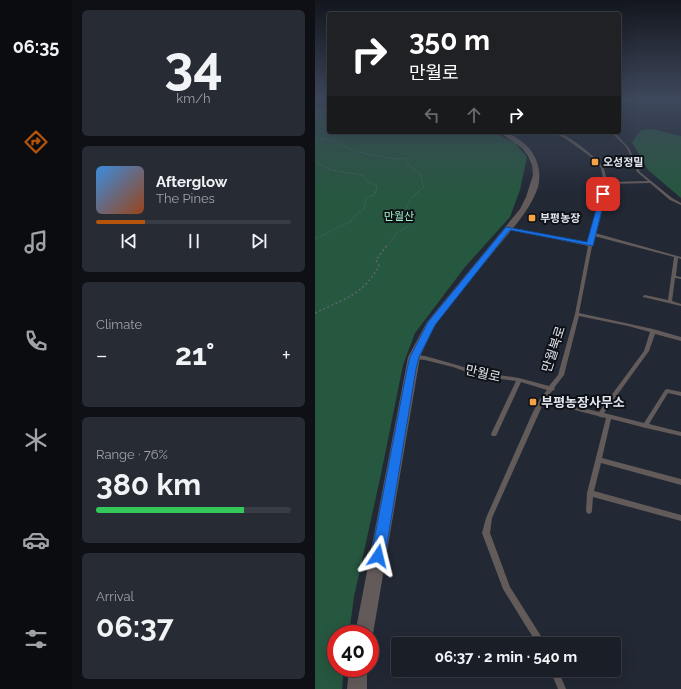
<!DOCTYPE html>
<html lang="en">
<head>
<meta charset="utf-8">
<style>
  body { margin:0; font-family:Raleway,"Noto Sans KR",sans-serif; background:#272b33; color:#f1f3f6; height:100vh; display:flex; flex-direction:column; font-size:15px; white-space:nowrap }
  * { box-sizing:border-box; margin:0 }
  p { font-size:13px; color:#9fa2a7 }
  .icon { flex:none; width:22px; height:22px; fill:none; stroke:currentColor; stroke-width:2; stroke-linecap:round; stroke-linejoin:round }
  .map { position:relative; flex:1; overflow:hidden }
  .panel { display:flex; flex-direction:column; gap:10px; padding:10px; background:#0e1015; width:243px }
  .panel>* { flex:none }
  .guide { position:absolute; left:12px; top:12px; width:294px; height:122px; border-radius:4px; box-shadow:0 4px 16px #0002,0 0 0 1px #383c44; background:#202124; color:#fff; overflow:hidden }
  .speed { position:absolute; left:12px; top:625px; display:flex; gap:8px; font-size:20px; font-weight:700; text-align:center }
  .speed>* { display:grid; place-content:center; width:52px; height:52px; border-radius:50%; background:#1a1e27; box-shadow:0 4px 16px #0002,0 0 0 1px #383c44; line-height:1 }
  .speed .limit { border:6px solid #d22; background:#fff; color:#111 }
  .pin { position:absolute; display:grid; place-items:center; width:34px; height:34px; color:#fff; margin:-17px; border-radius:8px; box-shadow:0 2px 6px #0006 }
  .me { position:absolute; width:44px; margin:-22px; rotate:10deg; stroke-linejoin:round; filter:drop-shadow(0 0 3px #0008) }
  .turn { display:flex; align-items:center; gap:14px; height:84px; padding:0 16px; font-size:18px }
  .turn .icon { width:52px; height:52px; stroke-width:2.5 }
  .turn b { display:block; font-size:28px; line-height:34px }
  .lanes { display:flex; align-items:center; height:38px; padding:0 16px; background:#0003; justify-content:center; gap:20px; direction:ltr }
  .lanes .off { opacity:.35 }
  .big { font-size:30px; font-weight:700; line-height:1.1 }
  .panel .widget { flex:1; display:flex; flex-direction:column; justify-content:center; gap:6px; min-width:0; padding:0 14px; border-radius:6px; background:#272b33 }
  .panel .dial { align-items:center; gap:0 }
  .dial b { font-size:52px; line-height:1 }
  .song { display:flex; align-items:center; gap:12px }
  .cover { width:48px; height:48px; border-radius:6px; background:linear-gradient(135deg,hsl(210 70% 55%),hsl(20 70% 35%)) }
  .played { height:4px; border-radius:2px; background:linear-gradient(90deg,#b45309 25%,#383c44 25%) }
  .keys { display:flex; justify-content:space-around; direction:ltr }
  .heat { display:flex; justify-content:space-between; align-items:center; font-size:22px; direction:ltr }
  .charge { height:6px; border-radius:3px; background:linear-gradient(90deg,#34c759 76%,#383c44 0) }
  .trip { position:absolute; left:76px; top:637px; width:230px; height:40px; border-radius:4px; background:#1a1e27; box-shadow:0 4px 16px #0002,0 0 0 1px #383c44; font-weight:700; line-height:40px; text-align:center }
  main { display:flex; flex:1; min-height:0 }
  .tab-bar { display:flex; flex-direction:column; width:72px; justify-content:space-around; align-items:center; background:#0a0c10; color:#9fa2a7 }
  .tab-bar .icon { width:28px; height:28px }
  .tab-bar .on { color:#b45309 }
  .tab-bar b { font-size:18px; color:#f1f3f6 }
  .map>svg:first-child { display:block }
  .forest { fill:#26573f }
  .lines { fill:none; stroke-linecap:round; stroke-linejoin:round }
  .path-far1 { stroke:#5f646f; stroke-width:1; stroke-dasharray:1 1.5; stroke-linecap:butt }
  .path { stroke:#5f646f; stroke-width:1.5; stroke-dasharray:2 2.5; stroke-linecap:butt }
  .service { fill:#635b5a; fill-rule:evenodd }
  .tertiary { fill:#635b5a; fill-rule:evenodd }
  .route { fill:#1a73e8; stroke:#114b97 }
  .poi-dot { fill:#f6a247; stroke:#0e1116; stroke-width:1.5 }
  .labels { text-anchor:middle; stroke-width:4; stroke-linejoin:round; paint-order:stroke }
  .far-poi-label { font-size:11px; font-weight:bold; fill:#e2e6ef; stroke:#0e1116; text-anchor:start }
  .far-park-label { font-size:11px; fill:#a4f3c8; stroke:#0e1116 }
  .street-label { font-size:13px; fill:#e2e6ef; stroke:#0e1116 }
  .poi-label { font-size:13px; font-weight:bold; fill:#e2e6ef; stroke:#0e1116; text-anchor:start }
</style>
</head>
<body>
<main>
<nav class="tab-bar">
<b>06:35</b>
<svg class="icon on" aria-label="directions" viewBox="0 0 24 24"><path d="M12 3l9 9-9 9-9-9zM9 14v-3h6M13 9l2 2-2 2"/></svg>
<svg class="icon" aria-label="music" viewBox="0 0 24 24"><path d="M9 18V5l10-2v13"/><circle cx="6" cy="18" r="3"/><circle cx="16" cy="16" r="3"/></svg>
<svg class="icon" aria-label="phone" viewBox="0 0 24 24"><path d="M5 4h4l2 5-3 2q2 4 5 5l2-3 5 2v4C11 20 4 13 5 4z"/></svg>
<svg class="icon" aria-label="climate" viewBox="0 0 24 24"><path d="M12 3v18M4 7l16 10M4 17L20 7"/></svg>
<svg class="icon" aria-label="car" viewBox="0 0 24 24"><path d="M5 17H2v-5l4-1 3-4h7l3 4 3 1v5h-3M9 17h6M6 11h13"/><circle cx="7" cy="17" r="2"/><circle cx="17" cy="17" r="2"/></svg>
<svg class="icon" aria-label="filters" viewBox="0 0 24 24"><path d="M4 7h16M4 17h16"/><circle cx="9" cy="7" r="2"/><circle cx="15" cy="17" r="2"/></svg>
</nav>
<section class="panel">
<div class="widget dial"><b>34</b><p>km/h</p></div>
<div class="widget">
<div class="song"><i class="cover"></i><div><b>Afterglow</b><p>The Pines</p></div></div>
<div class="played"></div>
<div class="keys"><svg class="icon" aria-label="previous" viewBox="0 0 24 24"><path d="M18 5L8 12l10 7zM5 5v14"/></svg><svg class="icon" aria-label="pause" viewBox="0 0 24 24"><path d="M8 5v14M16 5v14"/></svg><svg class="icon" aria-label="next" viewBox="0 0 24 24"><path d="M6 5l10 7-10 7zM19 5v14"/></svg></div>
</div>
<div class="widget"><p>Climate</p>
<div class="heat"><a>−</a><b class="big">21°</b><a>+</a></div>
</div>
<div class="widget"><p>Range · 76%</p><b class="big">380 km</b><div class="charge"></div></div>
<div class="widget"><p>Arrival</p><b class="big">06:37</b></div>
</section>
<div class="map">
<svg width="366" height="689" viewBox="0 0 366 689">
  <rect width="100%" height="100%" fill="#222834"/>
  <path class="forest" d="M0,107L14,110V132H178L200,143L212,157L205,190L195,217L150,267L100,333L88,365L66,474L39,597L34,634H21V668H29L27,689H0Z
    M337,129L366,136V198L333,170L317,142L326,130Z"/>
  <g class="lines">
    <path class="path-far1" d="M0,139L16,140L36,150L57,155L80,159L93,158V165L105,173L109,187L95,199L90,212L96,221L92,227L83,232L72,246
      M0,161L16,170L47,175L52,181L62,186L60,194L51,198L49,209L42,214L38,220L0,239"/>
    <path class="path" d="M0,313C29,299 47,296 64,266L61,260L72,245"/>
    <path class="service" d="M239,132C251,132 281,157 288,167C290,171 291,177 292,182L333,181L322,172L312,148L296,132H299L314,148L325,172L357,198L366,203V205L355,200L335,183L292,184L280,233L366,257V259L363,258L361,276L366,277V279L360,278L357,301L366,304V306L328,297V296L330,295L353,300L359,257L279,236L264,313L338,329L366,337V341L340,334L334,351L289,413L329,423L350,390L352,389L366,392V396L353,393L334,424L366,432V436L331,428H330L327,427L296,419L287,458L366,479V485L286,463L279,491L366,515V521L278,497L277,511L276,513L274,514L272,513L271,511L272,493L291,418L285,417L283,416L229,402L177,518L175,533L195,587L231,644H222L188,589L167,533L171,518L217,414L225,399L232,390L206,382L182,434L181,436H177L176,434L201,381L163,376L138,367L110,360L100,359L97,357L100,355L110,356L142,365L164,372L204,378L234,386L243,375L260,314L273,246L194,229L192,228L194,227L273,244L289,183L286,168L276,157L251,139ZM264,316L313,326L335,332L329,351L284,412L231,399L237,391L239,390L240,389L239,388L249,375Z
      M235,670H243L251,689H243Z"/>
    <path class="tertiary" d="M184,132C194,132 203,138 211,145C222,156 227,171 223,187C215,211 196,230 180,250C161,274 139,298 121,324C115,334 110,346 105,357L58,634L55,641V634H40L93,357L112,322L205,209L211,197L218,175L217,165L213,156L207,148Z
      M34,668H52V689H32Z"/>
  </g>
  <linearGradient id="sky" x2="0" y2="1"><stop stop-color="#13161d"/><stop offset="0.51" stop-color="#3e485c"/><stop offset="1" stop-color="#3e485c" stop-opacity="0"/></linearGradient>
  <rect width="366" height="194" fill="url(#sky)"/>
  <path class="route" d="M286,192L291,194L278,246L195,230L120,325L104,357L101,369L70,556L68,560L63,562L58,560L56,556L92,369L95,357L113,322L191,227L272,242Z"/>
  <g class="poi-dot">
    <rect x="276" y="158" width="8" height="8" rx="2"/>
    <rect x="213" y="214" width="8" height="8" rx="2"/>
    <rect x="214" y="398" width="8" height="8" rx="2"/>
  </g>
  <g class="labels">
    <g class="far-poi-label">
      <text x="288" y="166">오성정밀</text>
      <text x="225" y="222">부평농장</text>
    </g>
    <g class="far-park-label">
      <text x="84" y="220">만월산</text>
    </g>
    <g class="street-label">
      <text transform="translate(238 349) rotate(-72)" y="5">만월북로</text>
      <text transform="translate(168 373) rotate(13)" y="5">만월로</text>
    </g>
    <g class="poi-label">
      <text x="226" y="407">부평농장사무소</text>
    </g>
  </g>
</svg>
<div class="speed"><div class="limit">40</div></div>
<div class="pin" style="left:288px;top:194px;background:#d93025"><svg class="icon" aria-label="arrive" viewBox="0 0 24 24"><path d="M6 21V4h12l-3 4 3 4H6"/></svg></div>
<svg class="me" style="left:63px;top:556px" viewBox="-20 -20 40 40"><path d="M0-17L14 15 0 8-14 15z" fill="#1a73e8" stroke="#fff" stroke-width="4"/></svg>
<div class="trip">06:37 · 2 min · 540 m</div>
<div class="guide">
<div class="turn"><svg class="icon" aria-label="right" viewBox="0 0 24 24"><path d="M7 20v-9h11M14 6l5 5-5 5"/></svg><div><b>350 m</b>만월로</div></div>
<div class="lanes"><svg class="icon off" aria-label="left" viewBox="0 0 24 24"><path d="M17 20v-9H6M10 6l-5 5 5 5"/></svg><svg class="icon off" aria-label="ahead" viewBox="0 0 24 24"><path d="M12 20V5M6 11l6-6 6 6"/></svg><svg class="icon" aria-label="right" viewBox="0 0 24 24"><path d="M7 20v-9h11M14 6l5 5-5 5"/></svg></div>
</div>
</div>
</main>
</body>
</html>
